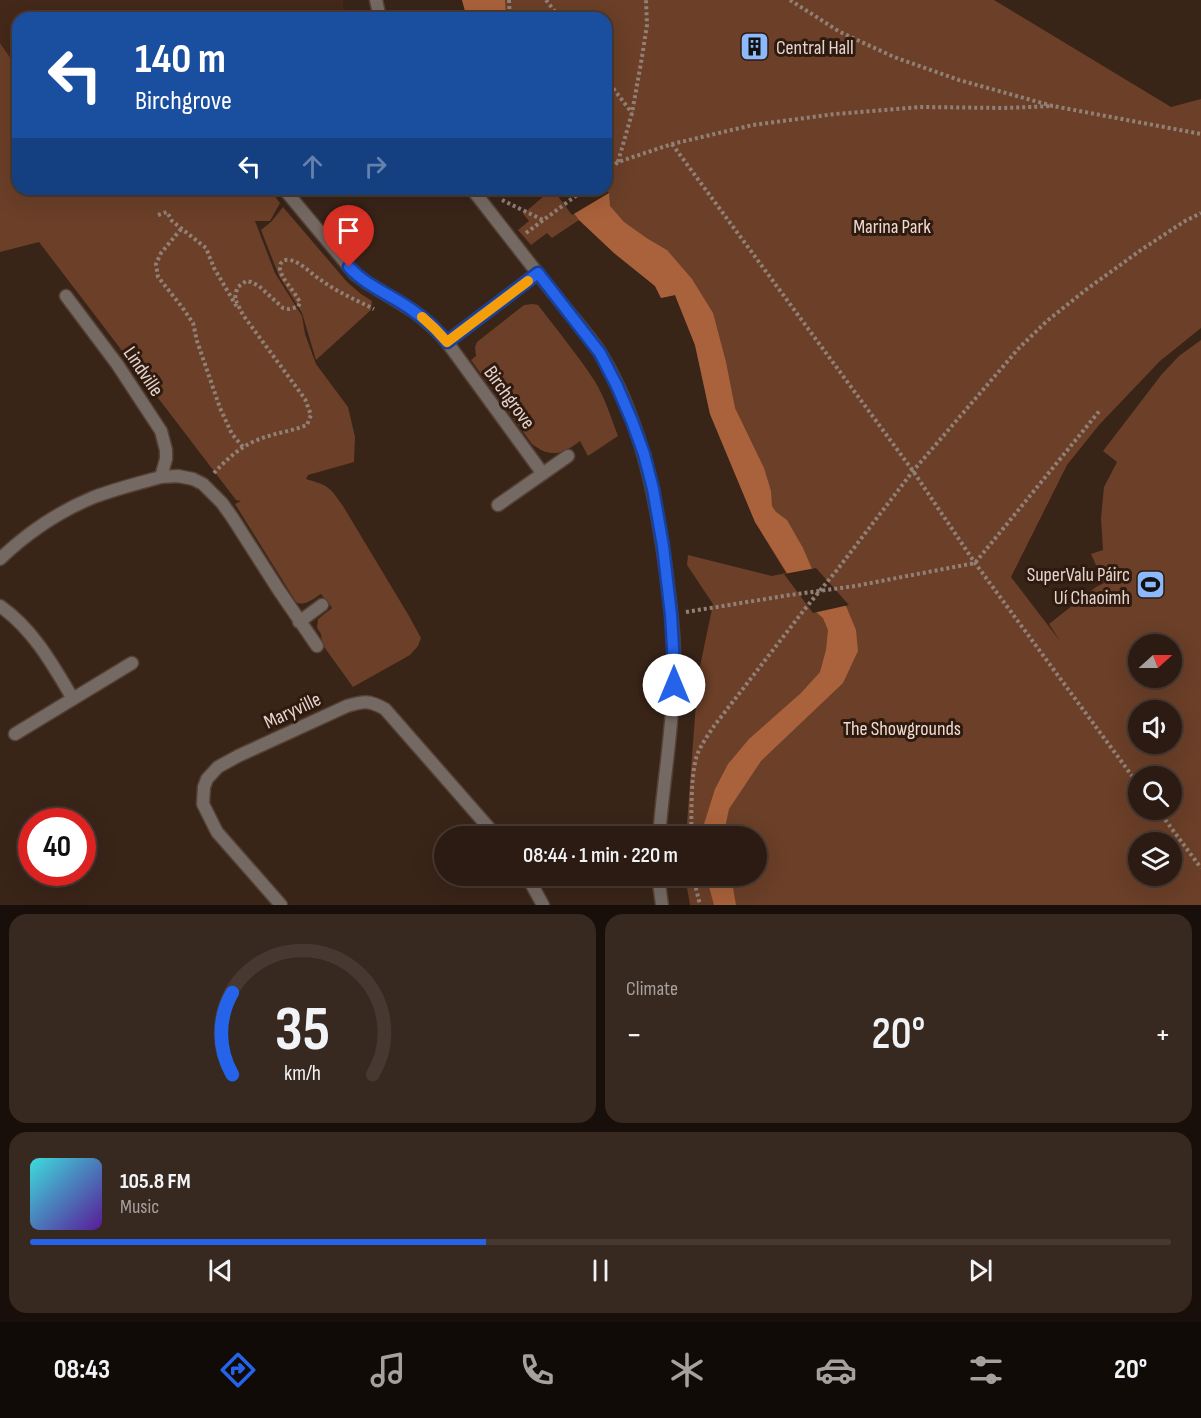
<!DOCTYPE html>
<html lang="en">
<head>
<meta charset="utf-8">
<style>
  body { margin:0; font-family:"Sofia Sans Condensed",sans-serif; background:#372820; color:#f1f3f6; height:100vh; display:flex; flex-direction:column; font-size:22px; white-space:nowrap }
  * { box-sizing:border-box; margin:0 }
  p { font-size:20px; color:#a6a19f }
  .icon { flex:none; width:33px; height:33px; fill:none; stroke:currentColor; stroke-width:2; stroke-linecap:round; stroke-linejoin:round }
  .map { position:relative; height:905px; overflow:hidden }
  .side { display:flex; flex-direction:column; gap:9px; padding:9px; background:#180f0a; flex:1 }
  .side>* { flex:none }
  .banner { position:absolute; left:12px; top:12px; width:600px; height:183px; border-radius:18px; box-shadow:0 6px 24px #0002,0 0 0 2px #473932; background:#1a4fa0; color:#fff; overflow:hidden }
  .needle { width:39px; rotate:69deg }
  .fabs { position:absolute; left:1128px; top:634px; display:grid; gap:12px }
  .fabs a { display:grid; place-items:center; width:54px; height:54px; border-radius:50%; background:#2b1b12; box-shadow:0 6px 24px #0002,0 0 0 2px #473932; font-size:30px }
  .speed { position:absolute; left:18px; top:808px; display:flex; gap:12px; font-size:30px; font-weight:700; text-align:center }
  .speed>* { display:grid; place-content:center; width:78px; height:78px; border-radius:50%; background:#2b1b12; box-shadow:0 6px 24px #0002,0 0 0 2px #473932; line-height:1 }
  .speed .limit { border:9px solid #d22; background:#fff; color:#111 }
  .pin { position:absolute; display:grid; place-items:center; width:51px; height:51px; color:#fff; margin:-62px -26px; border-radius:50% 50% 50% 0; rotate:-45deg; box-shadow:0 0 6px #0007 }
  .pin .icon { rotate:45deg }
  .me { position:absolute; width:66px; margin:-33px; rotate:0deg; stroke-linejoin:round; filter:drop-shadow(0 0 4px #0008) }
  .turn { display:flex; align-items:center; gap:21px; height:126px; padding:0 24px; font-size:27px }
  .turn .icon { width:78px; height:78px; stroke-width:2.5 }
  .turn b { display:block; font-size:42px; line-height:51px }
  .lanes { display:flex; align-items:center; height:57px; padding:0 24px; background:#0003; justify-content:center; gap:30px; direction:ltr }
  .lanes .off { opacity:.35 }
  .big { font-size:45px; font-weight:600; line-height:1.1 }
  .side .tile { flex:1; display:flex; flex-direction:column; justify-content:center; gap:9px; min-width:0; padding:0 21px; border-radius:18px; background:#372820 }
  .side .dial { align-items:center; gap:0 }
  .dial svg { height:156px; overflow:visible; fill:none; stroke:#473932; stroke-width:7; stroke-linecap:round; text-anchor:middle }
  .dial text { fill:#f1f3f6; stroke:none }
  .song { display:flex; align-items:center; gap:18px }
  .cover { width:72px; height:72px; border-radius:9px; background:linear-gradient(135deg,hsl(180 70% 55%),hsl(270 70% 35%)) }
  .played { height:6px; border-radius:3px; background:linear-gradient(90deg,#2563eb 40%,#473932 40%) }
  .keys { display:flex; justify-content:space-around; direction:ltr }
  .heat { display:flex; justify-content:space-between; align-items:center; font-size:33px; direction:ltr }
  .side .tiles { flex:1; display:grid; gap:9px; grid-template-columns:1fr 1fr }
  .tile:last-child { grid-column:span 2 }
  .trip { position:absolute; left:434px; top:826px; width:333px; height:60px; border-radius:30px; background:#2b1b12; box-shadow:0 6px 24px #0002,0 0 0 2px #473932; font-weight:600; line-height:60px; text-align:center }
  .tabs { display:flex; height:96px; justify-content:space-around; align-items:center; background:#110b07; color:#a6a19f }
  .tabs .icon { width:42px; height:42px }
  .tabs .current { color:#2563eb }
  .tabs b { font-size:27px; color:#f1f3f6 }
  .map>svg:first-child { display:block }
  .built { fill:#442819 }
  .green { fill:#6b3f28; fill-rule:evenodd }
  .water { fill:#a9623b }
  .pier { fill:#392418 }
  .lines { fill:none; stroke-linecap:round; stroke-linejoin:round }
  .minor-casing { stroke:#544035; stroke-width:15 }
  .tertiary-casing { stroke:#544035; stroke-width:15 }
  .path { stroke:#918076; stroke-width:4; stroke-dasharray:3 3; stroke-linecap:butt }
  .minor { stroke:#756963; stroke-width:12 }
  .tertiary { stroke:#756963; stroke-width:12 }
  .route-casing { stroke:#184099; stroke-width:15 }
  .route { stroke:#2563eb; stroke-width:10 }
  .slow { stroke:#f59e0b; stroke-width:10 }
  .labels { text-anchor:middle; stroke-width:6; stroke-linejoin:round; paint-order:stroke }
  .poi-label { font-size:20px; fill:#e4d5ce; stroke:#2f1a0f; text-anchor:start }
  .park-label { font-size:20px; fill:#f0dbd0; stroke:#2f1a0f }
  .street-label { font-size:20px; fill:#e4d5ce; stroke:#2f1a0f }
</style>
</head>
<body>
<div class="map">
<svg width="1201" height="905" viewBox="0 0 1201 905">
  <rect width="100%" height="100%" fill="#392418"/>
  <path class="built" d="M0,0H343L344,18H18V69L0,43Z"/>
  <path class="green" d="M462,0H994L1171,107L1201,99V328L1160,361L1099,425L1067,465L1011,577L1060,641L1049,624L1096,587L1104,583L1091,554L1103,550L1101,518L1104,487L1117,462L1103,451L1162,374L1179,356L1201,340V905H690L685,876H756V837H686L698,676L713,604L687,565L688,555L772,576L786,573L755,522L710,414L695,345L675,295L661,298L655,286L614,253L579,220L552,238L547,233L531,245L518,230L529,221L523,214L552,189H606V18H467ZM1138,645H1172V678H1138ZM1138,711H1172V744H1138ZM1138,777H1172V810H1138ZM1138,843H1172V876H1138Z
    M0,43L18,69V189H269L280,203L270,221H255L275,273L302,316L305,334L316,364L348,407L355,437L354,462L308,475L306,479C329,486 329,486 343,506L409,616L421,638L418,646L410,655L353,687L322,644L321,634L317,628L318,619L332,608L321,594C314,598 305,607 296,602L235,504L241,501L236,500L39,242L0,252Z
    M283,207L347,282L361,294L372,301L371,310L316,360L302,313L279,276L261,230L271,222Z
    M533,304L538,305C557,330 577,354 594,380C605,397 611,418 618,436L588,456L580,441C562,455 550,458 532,444L471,360L476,356L475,347L477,342L524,305Z"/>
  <path class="water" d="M462,0H505L506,18H467Z
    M555,189H603L609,193L610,206L624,222L648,239L667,250L692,279L713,313L726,362L735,408L764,468L771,491L772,506L776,512L787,520L803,548L812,569L846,606L856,630L858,651L843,683L761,761L729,809L723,837H704V824L715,789L728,764L749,739L801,693L820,672L826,650L828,630L823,618L816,612L787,573L755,522L710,414L695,345L675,295L661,298L655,286L614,253L579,220L559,193Z
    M706,876H731L736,905H714Z"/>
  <path class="pier" d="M563,189H606L609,193L572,215L557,195Z
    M816,568L848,604L849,605L813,613L784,574Z"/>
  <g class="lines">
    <defs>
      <path id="minor" d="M284,189L355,274L366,282L415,312L435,329L447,342L543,474
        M66,296L117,364L161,431L166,450V459L161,477L178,476L193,479L203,484L222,503L232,517L278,589L317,646
        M447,342L538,273
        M498,505L568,456
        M0,559C27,533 60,511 94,497C115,489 139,483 161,477
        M0,606C33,629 53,665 73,699
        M299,622L322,605
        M15,734L132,663
        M527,876L543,905
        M281,905L217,832L203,804L204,787L207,779L218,767L238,756L347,706C364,701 369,700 385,709L497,837"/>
      <path id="tertiary" d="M376,0L380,18
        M472,189C501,226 529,263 559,300C572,317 589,335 601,354C642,422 657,501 667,579C671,610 675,642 674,674C673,729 663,783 659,837
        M658,876L662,905"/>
    </defs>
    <use href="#minor" class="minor-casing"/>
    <use href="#tertiary" class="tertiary-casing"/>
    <path class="path" d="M509,0L510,18
      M546,0L560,18
      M790,0L840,32L894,57L959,80L1053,106L1201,134
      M606,79L632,113
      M672,144L913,471L975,563L1138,784
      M618,162L632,113L641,63L647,25L646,0
      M606,172L618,162L672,144L753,125L835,114L920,107L1004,108L1053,106
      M502,200L545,221
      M158,215L167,212L172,221L206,248L214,268L237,307
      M181,229L161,253L156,264L158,277L182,307L193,323L197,341L220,408L232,434L243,447
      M526,233L585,189
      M214,473C227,459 242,445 260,439C275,433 292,431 307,425L311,415L305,399L243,315L235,299L236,292L238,287L246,281L251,282L259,286L283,308L289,309L298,307L300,303C296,292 279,277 280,267C280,262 284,259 290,260C301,262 311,274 321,280C337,292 356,300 374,309
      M686,612L790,595L855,586L975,563L1101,409
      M1158,810L1201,868
      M691,837C692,813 690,778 697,755C701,745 708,735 714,726L804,610L837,570L913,471L1019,348L1047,321L1087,289L1141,250L1185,221L1201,213
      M693,876L700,905"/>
    <use href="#minor" class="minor"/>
    <use href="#tertiary" class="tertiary"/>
  </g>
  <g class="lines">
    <defs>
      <path id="route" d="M349,267C368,288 395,296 416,313C428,321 438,331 447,342L538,273L600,353L617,386L632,421L644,454L653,489L663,546L671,615L674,665V685"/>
    </defs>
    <use href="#route" class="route-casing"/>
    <use href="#route" class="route"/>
    <path class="slow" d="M422,317L435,329L447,342L528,281"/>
  </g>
  <defs>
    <symbol id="building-square" viewBox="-11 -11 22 22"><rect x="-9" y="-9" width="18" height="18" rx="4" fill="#8cb9fc" stroke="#2f1a0f"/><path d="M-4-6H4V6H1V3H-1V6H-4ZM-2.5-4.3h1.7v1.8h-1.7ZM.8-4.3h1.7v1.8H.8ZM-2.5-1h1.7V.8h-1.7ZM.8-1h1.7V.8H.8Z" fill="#111"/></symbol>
    <symbol id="stadium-square" viewBox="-11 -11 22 22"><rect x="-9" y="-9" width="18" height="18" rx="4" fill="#8cb9fc" stroke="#2f1a0f"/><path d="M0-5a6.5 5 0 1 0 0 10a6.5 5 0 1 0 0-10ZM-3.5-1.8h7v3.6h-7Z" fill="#111"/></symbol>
  </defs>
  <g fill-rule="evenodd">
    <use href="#building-square" x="738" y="30" width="33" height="33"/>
    <use href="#stadium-square" x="1134" y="568" width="33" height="33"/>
  </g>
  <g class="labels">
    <g class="poi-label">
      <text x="776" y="54">Central Hall</text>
      <text x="1130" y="581" text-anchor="end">SuperValu Páirc<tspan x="1130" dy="23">Uí Chaoimh</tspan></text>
    </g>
    <g class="park-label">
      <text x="892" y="233">Marina Park</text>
      <text x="902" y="735">The Showgrounds</text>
    </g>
    <g class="street-label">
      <text transform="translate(144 371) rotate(56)" y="7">Lindville</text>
      <text transform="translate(510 397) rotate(54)" y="7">Birchgrove</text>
      <text transform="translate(292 710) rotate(-25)" y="7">Maryville</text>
    </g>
  </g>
</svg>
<div class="fabs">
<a><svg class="needle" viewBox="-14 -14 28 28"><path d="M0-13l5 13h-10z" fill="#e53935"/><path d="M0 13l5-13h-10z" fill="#a6a19f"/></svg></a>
<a><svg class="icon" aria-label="sound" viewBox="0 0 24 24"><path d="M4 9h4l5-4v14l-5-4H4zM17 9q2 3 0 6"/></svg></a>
<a><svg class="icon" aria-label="search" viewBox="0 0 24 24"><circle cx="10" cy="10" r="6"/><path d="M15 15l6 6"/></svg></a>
<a><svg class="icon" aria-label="layers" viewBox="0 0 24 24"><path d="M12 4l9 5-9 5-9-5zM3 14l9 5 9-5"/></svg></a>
</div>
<div class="speed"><div class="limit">40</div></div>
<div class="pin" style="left:349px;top:267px;background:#d93025"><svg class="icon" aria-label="arrive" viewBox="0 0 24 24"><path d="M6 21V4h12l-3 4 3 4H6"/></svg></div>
<svg class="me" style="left:674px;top:685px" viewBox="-20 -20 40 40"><circle r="19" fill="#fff"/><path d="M0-13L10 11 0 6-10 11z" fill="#2563eb"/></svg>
<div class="trip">08:44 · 1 min · 220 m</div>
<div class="banner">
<div class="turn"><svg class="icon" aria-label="left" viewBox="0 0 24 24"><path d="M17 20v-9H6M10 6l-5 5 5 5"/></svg><div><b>140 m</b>Birchgrove</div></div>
<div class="lanes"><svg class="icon" aria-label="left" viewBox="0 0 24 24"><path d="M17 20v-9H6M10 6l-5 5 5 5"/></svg><svg class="icon off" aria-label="ahead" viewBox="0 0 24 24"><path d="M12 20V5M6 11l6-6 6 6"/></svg><svg class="icon off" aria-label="right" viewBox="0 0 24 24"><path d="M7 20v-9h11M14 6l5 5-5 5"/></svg></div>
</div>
</div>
<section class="side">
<div class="tiles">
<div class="tile dial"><svg viewBox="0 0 100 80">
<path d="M14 69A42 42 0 1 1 86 69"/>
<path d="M14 69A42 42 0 0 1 14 27" stroke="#2563eb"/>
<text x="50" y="56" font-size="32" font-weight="700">35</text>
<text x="50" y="72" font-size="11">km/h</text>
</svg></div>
<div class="tile"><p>Climate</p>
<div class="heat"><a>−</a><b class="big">20°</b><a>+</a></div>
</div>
<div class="tile">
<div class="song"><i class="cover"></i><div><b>105.8 FM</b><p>Music</p></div></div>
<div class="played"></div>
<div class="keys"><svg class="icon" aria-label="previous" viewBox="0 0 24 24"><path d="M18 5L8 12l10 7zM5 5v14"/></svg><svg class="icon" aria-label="pause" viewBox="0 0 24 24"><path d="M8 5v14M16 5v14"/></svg><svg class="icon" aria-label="next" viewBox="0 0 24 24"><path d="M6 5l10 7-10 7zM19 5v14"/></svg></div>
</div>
</div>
</section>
<nav class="tabs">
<b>08:43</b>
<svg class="icon current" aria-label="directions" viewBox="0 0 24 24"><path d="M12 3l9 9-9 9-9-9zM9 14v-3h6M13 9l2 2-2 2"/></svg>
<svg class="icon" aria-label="music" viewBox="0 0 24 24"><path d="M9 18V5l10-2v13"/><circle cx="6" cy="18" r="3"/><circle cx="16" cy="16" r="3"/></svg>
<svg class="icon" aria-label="phone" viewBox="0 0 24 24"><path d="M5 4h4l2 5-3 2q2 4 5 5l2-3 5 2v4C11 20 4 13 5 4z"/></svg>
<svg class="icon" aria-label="climate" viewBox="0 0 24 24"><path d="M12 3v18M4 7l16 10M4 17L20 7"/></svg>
<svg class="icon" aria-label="car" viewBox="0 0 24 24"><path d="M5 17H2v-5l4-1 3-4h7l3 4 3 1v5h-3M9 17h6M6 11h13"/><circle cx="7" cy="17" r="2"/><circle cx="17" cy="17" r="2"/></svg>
<svg class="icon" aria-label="filters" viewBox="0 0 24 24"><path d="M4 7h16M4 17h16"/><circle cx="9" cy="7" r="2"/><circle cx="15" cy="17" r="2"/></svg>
<b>20°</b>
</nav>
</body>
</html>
